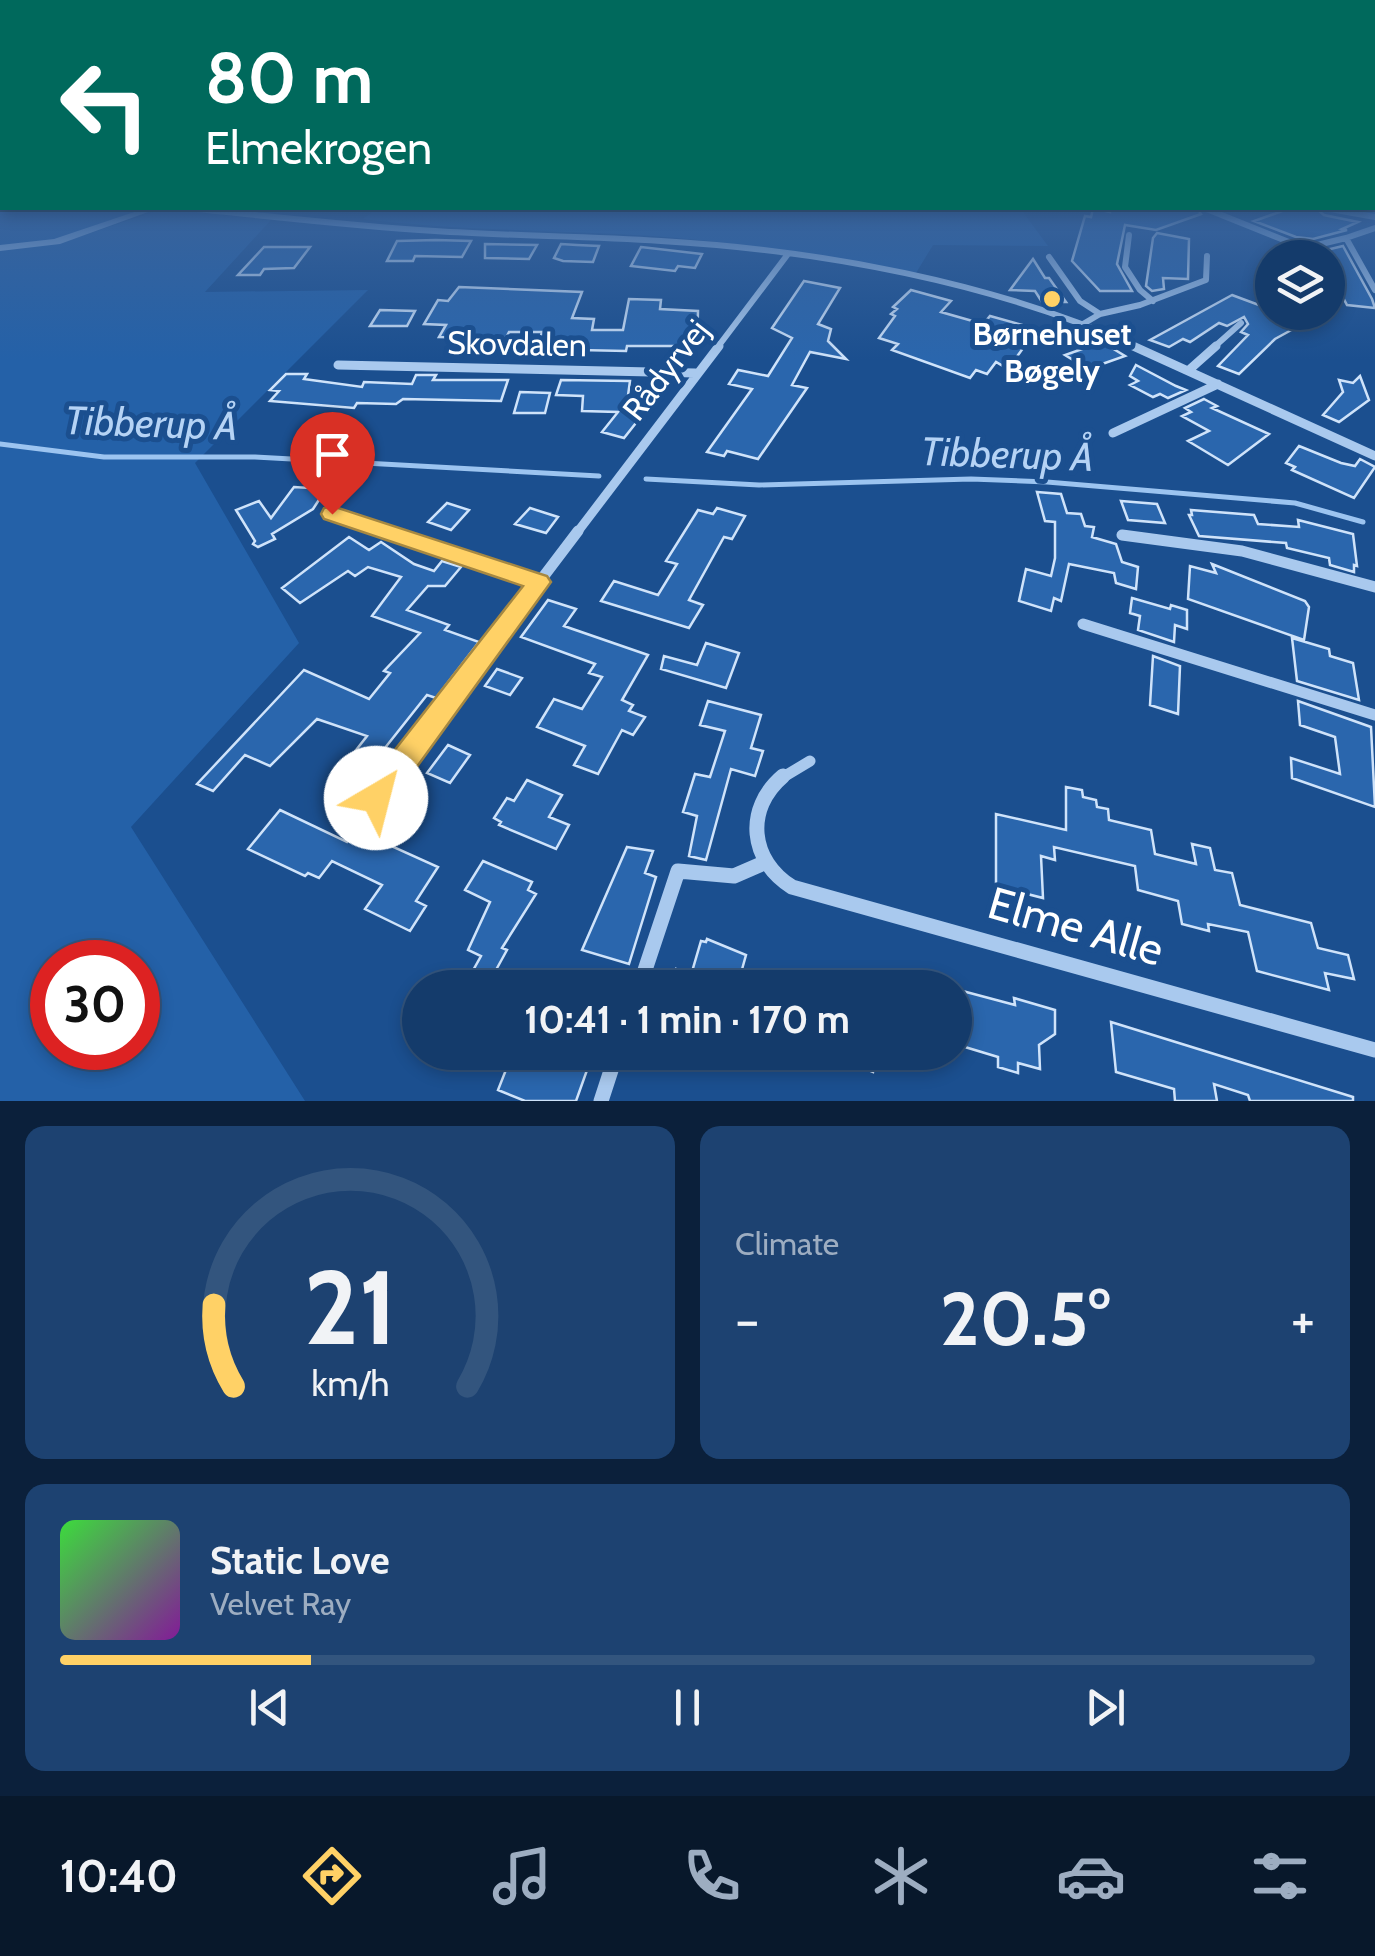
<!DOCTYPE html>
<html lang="en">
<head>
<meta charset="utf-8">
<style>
  body { margin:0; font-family:Cabin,sans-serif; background:#1d4271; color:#f1f3f6; height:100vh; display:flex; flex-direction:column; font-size:38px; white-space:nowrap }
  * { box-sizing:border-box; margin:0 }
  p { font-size:32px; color:#9dadc1 }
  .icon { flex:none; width:55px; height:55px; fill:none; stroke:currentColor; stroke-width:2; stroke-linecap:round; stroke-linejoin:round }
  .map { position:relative; height:1101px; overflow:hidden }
  .sheet { display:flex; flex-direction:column; gap:25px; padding:25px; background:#0b203b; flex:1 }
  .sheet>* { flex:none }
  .top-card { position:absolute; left:0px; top:0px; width:1375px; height:210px; box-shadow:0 5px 15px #0003,0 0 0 2px #33557e; background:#00695c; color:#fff; overflow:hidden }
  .fabs { position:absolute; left:1255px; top:240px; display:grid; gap:20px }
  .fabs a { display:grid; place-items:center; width:90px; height:90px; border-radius:50%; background:#143b6b; box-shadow:0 5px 15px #0003,0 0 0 2px #33557e; font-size:50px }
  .speed { position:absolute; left:30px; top:940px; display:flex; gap:20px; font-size:50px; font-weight:700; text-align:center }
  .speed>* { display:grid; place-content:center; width:130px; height:130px; border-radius:50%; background:#143b6b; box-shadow:0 5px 15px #0003,0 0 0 2px #33557e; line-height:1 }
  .speed .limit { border:15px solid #d22; background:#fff; color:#111 }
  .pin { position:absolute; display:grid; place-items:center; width:85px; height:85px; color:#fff; margin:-102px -42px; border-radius:50% 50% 50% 0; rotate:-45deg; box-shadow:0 0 10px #0007 }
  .pin .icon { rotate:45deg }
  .me { position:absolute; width:110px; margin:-55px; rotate:37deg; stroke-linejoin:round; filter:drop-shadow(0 0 8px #0008) }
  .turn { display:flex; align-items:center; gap:35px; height:210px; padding:0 40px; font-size:45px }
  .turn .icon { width:130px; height:130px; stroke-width:2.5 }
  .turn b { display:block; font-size:70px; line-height:85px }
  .big { font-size:75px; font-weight:800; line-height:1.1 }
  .sheet .widget { flex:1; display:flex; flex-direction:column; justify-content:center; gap:15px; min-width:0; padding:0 35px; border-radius:20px; background:#1d4271 }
  .sheet .dial { align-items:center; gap:0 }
  .dial svg { height:260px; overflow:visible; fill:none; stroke:#33557e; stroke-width:7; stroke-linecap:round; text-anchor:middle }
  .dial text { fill:#f1f3f6; stroke:none }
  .song { display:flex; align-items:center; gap:30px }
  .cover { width:120px; height:120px; border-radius:15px; background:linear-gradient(135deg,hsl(120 70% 55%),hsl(290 70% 35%)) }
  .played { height:10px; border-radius:5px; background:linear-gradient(90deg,#ffd166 20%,#33557e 20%) }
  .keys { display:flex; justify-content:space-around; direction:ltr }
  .heat { display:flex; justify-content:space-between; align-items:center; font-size:55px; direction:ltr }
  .sheet .tiles { flex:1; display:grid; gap:25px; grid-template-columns:1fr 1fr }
  .widget:last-child { grid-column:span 2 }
  .trip { position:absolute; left:402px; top:970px; width:570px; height:100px; border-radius:50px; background:#143b6b; box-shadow:0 5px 15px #0003,0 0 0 2px #33557e; font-weight:800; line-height:100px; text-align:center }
  .dock { display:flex; height:160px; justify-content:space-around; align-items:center; background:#08182b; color:#9dadc1 }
  .dock .icon { width:70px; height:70px }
  .dock .selected { color:#ffd166 }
  .dock b { font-size:45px; color:#f1f3f6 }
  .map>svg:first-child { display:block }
  .green { fill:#2461a8; fill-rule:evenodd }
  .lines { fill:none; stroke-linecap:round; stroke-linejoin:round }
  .stream { stroke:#9cc4f0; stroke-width:5 }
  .building { fill:#2a66ad; stroke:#cfe3fa; stroke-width:2.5 }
  .minor-far3 { stroke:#a9c9ee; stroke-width:6 }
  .minor-far2 { stroke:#a9c9ee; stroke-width:9 }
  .minor-far1 { stroke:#a9c9ee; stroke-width:11 }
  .minor { stroke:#a9c9ee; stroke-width:15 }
  .tertiary { fill:#a9c9ee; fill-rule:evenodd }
  .route { fill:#ffd166; stroke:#a68842; stroke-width:2.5 }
  .poi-dot { fill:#ffd166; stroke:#1b4f8f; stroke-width:4 }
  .labels { text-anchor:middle; stroke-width:10; stroke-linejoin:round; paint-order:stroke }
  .far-poi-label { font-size:32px; font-weight:bold; fill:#fff; stroke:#1b4f8f }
  .far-street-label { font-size:32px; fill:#fff; stroke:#1b4f8f }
  .water-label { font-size:40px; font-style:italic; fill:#b5d3f5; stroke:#1b4f8f }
  .near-street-label { font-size:45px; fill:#fff; stroke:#1b4f8f }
</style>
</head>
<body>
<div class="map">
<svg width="1375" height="1101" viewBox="0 0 1375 1101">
  <rect width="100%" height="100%" fill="#1b4f8f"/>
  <path class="green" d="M0,206L149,208L66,237L64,242L162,209L271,220L205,292L368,290L195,463L299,643L131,827L305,1101H0ZM52,962H138V1048H52Z
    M378,208H1020L1048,246L933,245L916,273C829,258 741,242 652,236C555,230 459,231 363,219Z"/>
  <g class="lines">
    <path class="stream" d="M0,444L104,457H255L599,476
      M646,479L759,485L971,479L1047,482L1295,503L1363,522"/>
  </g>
  <path class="building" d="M1110,208H1197L1201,214L1156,230L1125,225L1117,264L1132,291H1100L1072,261L1085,216L1091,217L1093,209L1110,212Z
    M1291,208L1318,210L1324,215L1358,222L1342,229L1347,230L1313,239L1296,237L1254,221Z
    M1157,233L1189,239L1188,279L1163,278L1164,289L1152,291L1146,286L1153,238Z
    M397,241L436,240L471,241L462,257L415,256L413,261H387Z
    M485,244L537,245L529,259L485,258Z
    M561,244L577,245L599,246L593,262L563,261L554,258Z
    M1343,246L1372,299L1375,308L1347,305L1336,284L1328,282V253L1322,251Z
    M264,247H310L294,268L264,269L260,275H238Z
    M641,247L702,254L695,268L678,266L675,271L631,266Z
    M1033,259L1045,278H1049L1066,302H1042L1035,291L1010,290Z
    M804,281L840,288L818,324L831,329L828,341L846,359L810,352L792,385L807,388L758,459L727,451L724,456L707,452L752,389L729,384L738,370L768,376L792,338L772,328Z
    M459,287L582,292L572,318L594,319L592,330H623L629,299L661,300L660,309L698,311L697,346H627L626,351L580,350L578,356H535L542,332H509L506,338L439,337L446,325L424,324L438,300L448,301Z
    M911,290L951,301L941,312L976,322H985L990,316L1037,329L1008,369L996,362L987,374L976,370L970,378L892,350L898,344L879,338L895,316L891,314L897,309L893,307Z
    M1232,295L1286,315L1277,321L1295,328L1275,339L1239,374L1218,366L1248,335L1241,332L1248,324L1244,317L1227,326L1219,323L1190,342L1183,339L1169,347L1150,340Z
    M380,310L415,311L407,326H370Z
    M1102,342L1125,356L1088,369L1065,355Z
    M1136,365L1176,386L1186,390L1168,398L1160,394L1153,397L1130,385L1138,381L1130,376Z
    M286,374H307L304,379L362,387L364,382L412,384L416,375H436L433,380H508L501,401L403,399L396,404L357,403L354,408L270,401L279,391L270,390Z
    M1360,376L1369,400L1339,422L1323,415L1343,392L1339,380L1353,383Z
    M561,380L630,381L626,410L643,414L624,438L602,432L618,412L582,411L583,396L556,395Z
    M520,392L550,393L545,413H514Z
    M1204,399L1217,406L1212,408L1269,434L1228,465L1188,441L1209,431L1182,416L1191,412L1185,408Z
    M1299,446L1341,463L1355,466L1360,459L1375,467L1354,498L1292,470L1295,467L1286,463Z
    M294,487L326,489L313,509L272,534L275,539L258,547L253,544L255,541L236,510L259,501L271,518Z
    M1037,492L1061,494L1067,513L1081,514L1085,526L1094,527L1092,537L1116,544L1122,562L1138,567L1136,589L1116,583L1114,573L1069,564L1061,601L1054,598L1051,611L1019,601L1026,569L1051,576L1055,558V522L1045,521Z
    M1121,501L1157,504L1165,523L1128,520Z
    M447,503L469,510L451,530L428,522Z
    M530,508L558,517L546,533L515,524Z
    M717,508L745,516L732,539L724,537L689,600L703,605L689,628L601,601L614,581L658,595L677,564L666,561L698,510L713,514Z
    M1191,510L1254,515L1258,524L1299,527L1298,520L1353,534L1357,566L1354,565V572L1330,565L1329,558L1287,548L1286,543L1199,536L1189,515H1192Z
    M349,537L369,550L381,542L414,564L434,571L442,561L461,567L445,586H428L407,610L449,625L445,630L479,642L436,698L427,695L373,763L353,754L367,736L317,719L270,766L245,755L213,791L197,784L304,670L369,699L390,673L384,671L420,633L372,616L401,577L368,567L355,576L348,571L300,603L282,588Z
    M1212,564L1305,601L1309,607L1304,640L1188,599L1190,566L1216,573Z
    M1132,598L1170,609L1171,605L1187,610V629L1175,625L1174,642L1138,630L1140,616L1130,613Z
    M548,600L576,609L564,626L648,655L622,700L633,705L629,711L645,717L633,735L622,730L598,774L574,765L585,746L537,727L554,699L582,709L602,677L589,673L595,664L521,637Z
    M1292,638L1329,649L1330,656L1353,663L1359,700L1297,681Z
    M706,643L739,653L726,688L661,669L664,656L697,665Z
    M1153,656L1180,666L1178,714L1150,705Z
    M497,669L522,678L510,695L485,686Z
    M708,701L761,715L751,748L763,751L755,776L731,769L706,860L689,856L697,816L683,812L695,774L710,777L725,731L700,725Z
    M1298,701L1371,727L1375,807L1292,778L1291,758L1340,774L1335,737L1300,725Z
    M448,745L470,755L450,783L427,773Z
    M527,780L562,795L549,817L569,825L556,849L499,825L501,822L494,818L507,798L514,801Z
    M1066,787L1082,790L1083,797L1096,800L1097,807L1108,809L1109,820L1151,830L1155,854L1196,864L1192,844L1210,848L1215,870L1232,873L1240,905L1311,923L1318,948L1348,955L1354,979L1325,973L1329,990L1257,971L1248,932L1208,924L1209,931L1182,924L1178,901L1138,890L1135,866L1054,847L1055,860L1041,856L1043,898L996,886V814L1066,830Z
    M280,810L347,842L356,830L438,867L416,901L426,906L410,931L365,909L382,885L332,861L319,878L308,873L305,876L248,849Z
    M627,847L653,851L645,873L656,877L629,964L582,950Z
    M483,861L532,882L528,890L536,894L502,948L507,950L486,988H475L466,983L481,956L468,950L490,902L465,890Z
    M707,939L746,955L741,973L735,971L731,988H670L676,969L691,975L701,941L706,942Z
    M955,989L1015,1005L1014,998L1055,1010V1034L1039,1045L1040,1069L1018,1063V1073L998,1067V1057L955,1044Z
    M1111,1022L1353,1097V1101H1250L1248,1095L1214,1084L1217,1101H1175L1174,1089L1116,1072Z
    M513,1052H573L591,1059L576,1101H525L498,1090Z
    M826,1052H876L873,1072L826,1053Z"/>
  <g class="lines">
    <path class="minor-far3" d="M186,208C269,216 352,226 435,231C510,236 586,236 661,241C819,250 995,282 1139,348
      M1204,208L1294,244L1313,246L1346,238
      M1325,208L1375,217
      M1375,228L1346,238L1375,290
      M1129,235L1125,267L1140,290L1153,301
      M1049,257L1080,301L1100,314
      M1083,324L1100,314L1140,305L1206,280L1207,256
      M717,348L788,254
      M1213,348L1241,323"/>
    <path class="minor-far2" d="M1133,346L1375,456
      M338,365L695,373
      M1189,370L1216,346
      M1113,433L1218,384
      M331,514L392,534
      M576,534L719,346"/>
    <path class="minor-far1" d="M384,531L539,582
      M1122,535L1242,551L1375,587
      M1083,624L1375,715
      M390,779L578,531
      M780,779L810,761"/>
    <path class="minor" d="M783,776C744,809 750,861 792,887L1375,1050
      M376,798L392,776
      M639,988L678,871L734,876L764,863
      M601,1101L617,1052"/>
    <path class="tertiary" d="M146,208H159L60,244L0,251V245L54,239Z"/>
  </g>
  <linearGradient id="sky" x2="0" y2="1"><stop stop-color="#0f2b4f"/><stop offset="0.57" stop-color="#39639b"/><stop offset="1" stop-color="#39639b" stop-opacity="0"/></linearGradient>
  <rect width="1375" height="360" fill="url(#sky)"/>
  <path class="route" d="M332,506L547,576L551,582L387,808L376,812L365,808L361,798L365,788L523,586L324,519L321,514L324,508Z"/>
  <circle class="poi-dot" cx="1052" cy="299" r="10"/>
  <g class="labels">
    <g class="far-poi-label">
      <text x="1052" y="345">Børnehuset<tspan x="1052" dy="37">Bøgely</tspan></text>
    </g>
    <g class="far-street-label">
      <text transform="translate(517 344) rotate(1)" y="11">Skovdalen</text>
      <text transform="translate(666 370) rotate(-52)" y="11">Rådyrvej</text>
    </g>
    <g class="water-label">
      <text transform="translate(151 423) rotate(2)" y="14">Tibberup Å</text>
      <text transform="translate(1007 454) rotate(2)" y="14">Tibberup Å</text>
    </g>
    <g class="near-street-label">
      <text transform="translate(1076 926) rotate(16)" y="16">Elme Alle</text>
    </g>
  </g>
</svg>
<div class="fabs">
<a><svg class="icon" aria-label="layers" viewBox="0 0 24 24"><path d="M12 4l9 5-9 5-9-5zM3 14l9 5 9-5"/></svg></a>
</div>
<div class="speed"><div class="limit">30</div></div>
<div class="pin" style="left:332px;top:514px;background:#d93025"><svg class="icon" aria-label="arrive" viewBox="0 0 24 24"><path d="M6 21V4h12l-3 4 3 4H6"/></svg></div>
<svg class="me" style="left:376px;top:798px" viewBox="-20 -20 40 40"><circle r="19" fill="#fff"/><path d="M0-13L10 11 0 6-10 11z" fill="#ffd166"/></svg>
<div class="trip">10:41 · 1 min · 170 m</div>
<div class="top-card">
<div class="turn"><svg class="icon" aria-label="left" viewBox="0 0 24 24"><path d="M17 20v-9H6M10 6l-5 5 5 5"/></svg><div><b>80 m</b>Elmekrogen</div></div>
</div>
</div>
<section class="sheet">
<div class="tiles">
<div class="widget dial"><svg viewBox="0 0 100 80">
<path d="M14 69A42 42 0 1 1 86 69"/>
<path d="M14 69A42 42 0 0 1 8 44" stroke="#ffd166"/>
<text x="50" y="56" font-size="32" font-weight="700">21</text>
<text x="50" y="72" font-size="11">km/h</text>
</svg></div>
<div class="widget"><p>Climate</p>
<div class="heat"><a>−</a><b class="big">20.5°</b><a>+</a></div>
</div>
<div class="widget">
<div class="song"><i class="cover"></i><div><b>Static Love</b><p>Velvet Ray</p></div></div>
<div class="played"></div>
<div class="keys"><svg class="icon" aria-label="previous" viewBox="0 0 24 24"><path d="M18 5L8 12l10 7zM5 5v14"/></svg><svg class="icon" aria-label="pause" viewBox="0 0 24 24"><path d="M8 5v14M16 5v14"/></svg><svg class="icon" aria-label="next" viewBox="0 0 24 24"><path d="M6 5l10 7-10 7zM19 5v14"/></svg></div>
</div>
</div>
</section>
<nav class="dock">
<b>10:40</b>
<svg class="icon selected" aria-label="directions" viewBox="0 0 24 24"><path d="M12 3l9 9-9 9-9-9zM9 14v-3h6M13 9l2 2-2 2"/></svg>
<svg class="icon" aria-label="music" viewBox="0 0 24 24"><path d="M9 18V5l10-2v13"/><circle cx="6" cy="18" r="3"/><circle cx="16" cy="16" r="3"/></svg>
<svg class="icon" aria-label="phone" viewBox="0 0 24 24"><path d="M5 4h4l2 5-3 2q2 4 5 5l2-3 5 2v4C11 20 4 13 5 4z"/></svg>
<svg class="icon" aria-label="climate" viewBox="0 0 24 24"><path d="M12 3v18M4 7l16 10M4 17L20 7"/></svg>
<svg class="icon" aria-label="car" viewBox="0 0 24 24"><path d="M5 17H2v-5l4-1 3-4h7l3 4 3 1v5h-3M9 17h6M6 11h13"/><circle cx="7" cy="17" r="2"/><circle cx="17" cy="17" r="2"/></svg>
<svg class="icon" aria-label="filters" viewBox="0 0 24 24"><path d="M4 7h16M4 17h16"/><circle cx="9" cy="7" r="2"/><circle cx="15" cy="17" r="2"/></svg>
</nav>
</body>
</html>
